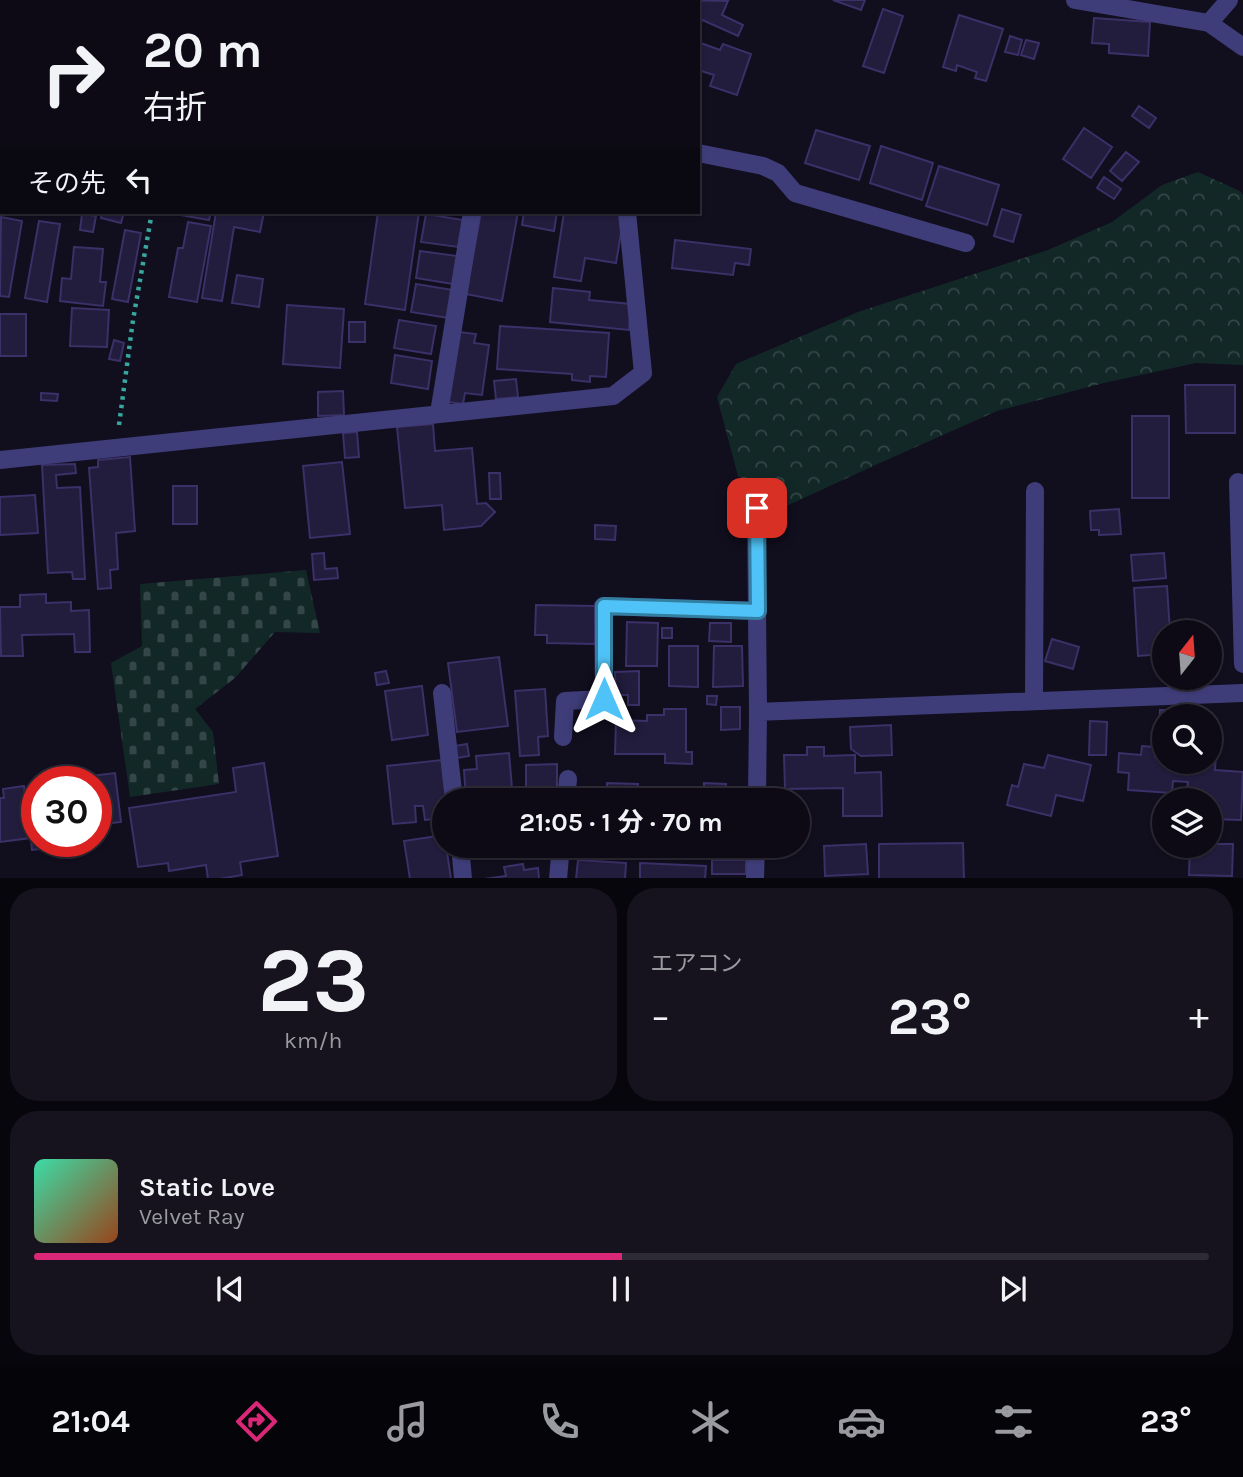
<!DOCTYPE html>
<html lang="ja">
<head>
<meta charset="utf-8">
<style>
  body { margin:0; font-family:Karla,"Noto Sans JP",sans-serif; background:#16131f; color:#f1f3f6; height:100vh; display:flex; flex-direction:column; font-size:26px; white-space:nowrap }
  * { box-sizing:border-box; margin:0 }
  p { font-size:23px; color:#9a9aa1 }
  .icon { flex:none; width:38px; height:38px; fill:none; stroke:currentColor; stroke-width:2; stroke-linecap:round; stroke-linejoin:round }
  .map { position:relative; height:878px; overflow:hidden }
  .panel { display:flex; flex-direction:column; gap:10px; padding:10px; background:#07060c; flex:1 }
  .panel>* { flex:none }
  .banner { position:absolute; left:0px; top:0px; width:700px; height:214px; box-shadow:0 2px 5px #0004,0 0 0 2px #2d2b35; background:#0d0a16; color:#f1f3f6; overflow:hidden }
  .needle { width:46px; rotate:17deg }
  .tools { position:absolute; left:1152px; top:620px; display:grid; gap:14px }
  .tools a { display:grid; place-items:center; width:70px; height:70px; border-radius:50%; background:#0d0a16; box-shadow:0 2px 5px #0004,0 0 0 2px #2d2b35; font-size:35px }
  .speed { position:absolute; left:21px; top:766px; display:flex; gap:14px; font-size:35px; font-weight:700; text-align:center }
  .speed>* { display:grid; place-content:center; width:91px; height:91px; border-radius:50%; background:#0d0a16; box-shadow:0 2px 5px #0004,0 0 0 2px #2d2b35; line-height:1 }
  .speed .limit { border:10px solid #d22; background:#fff; color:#111 }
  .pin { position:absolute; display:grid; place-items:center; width:60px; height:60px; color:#fff; margin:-30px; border-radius:14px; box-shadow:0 4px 10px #0006 }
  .me { position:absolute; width:77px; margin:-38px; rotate:0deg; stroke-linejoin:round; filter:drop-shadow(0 0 5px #0008) }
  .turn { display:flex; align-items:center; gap:24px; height:147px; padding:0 28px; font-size:32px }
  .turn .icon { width:91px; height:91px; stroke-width:2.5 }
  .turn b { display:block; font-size:49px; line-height:60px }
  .then { display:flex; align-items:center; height:66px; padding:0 28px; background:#0003; gap:14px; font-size:26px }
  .big { font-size:52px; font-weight:700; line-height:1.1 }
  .panel .tile { flex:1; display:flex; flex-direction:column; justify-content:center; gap:10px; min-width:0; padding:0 24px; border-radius:28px; background:#16131f }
  .panel .dial { align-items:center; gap:0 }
  .dial b { font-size:91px; line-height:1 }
  .song { display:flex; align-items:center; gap:21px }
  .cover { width:84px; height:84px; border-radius:10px; background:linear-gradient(135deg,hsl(160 70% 55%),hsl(20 70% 35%)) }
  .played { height:7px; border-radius:4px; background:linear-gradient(90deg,#db2777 50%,#2d2b35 50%) }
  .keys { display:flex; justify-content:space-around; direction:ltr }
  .heat { display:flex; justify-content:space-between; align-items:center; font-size:38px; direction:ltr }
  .panel .tiles { flex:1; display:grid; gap:10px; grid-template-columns:1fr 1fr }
  .tile:last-child { grid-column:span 2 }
  .trip { position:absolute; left:432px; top:788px; width:378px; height:70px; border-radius:35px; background:#0d0a16; box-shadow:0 2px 5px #0004,0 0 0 2px #2d2b35; font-weight:700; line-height:70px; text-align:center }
  .menu { display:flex; height:112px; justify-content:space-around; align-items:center; background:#050409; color:#9a9aa1 }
  .menu .icon { width:49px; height:49px }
  .menu .active { color:#db2777 }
  .menu b { font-size:32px; color:#f1f3f6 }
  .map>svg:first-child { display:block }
  .forest { fill:url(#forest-crowns) }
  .cemetery { fill:url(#cemetery-stones) }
  .building { fill:#221c3d; stroke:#3b3067; stroke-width:2 }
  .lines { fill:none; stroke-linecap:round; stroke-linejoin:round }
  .path { stroke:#38a79f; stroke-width:4.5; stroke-dasharray:3.5 5; stroke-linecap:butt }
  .minor { stroke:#3f3d79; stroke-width:18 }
  .route-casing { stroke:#337fa1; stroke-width:18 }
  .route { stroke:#4fc3f7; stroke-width:12 }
</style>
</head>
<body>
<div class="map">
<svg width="1243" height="879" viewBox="0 0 1243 879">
  <defs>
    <pattern id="forest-crowns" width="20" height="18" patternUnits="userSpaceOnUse" patternTransform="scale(1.75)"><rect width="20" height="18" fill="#122827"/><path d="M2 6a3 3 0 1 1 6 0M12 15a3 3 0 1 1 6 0" fill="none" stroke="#344647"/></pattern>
    <pattern id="cemetery-stones" width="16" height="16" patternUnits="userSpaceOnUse" patternTransform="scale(1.75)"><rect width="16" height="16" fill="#122827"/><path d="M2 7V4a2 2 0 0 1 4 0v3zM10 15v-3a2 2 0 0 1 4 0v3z" fill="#344647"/></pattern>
  </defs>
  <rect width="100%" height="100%" fill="#110e1e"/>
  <path class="forest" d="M1198,172L1240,191L1243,195V365L1196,363L1104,383L997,411L882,462L782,508L738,476L717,397L736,364L858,312L1048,250L1112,222L1162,185Z"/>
  <path class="cemetery" d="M306,570L320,633L275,632L235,678L195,709L213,732L219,784L130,797L111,663L142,646L140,584Z"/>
  <path class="building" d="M681,0L728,1L722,15L743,25L738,36L698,18V2H680Z
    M833,0H865L861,10Z
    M883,9L903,16L884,73L863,66Z
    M959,15L1003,29L986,81L975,78L977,72L957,65L956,71L943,67Z
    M1094,18L1150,22L1148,56L1109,53V44L1092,43Z
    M1010,36L1022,40L1018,55L1005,52Z
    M1026,40L1039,43L1034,59L1021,55Z
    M698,42L720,50L723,44L751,54L737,95L710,86L714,75L698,70Z
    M1139,106L1156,118L1149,128L1132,116Z
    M1084,128L1112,147L1091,178L1063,159Z
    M816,130L870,146L859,180L805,163Z
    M881,146L933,163L922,200L870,183Z
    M1126,152L1139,162L1122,181L1110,171Z
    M939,166L999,185L987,225L926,206Z
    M1104,177L1121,189L1114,199L1097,188Z
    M1002,209L1021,215L1013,242L994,236Z
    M102,212H124L121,223L101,218Z
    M164,212H211L209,220Z
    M216,212H264L260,232L234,227L222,301L202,298Z
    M378,212H419L405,310L365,304Z
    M481,212H518L502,301L466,294Z
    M524,212H557L554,231L522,225Z
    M564,212H603L624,215L616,263L585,258L581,281L554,277Z
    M82,214L96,216L93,232L80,230Z
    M426,214L463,220L458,247L421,242Z
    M1,217L22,221L9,297L0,296Z
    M39,221L60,224L47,302L25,298Z
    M188,222L211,226L197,302L169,297L178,248H183Z
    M125,230L141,233L128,302L112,299Z
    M675,240L751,249L749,265L735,263L733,275L672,268Z
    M74,247L103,249L100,282H106L103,306L60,301L62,278L71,279Z
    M420,251L457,256L453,284L416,278Z
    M237,275L263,279L259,307L232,303Z
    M416,284L453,290L449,318L411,312Z
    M553,288L590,292L589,300L631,304L629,330L550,322Z
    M287,305L344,309L340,368L283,364Z
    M72,308L109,310L107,347L70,346Z
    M0,314H26V356H0Z
    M399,320L436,326L431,354L394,348Z
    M349,322H365V342H349Z
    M500,326L609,333L606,377L590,376V382L572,380V374L497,369Z
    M459,332L476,334L474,343L489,345L482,395L465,393L463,404L448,402Z
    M114,340L124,343L120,361L109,359Z
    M395,355L432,361L428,389L391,383Z
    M516,379L518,397L496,399L494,381Z
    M1185,385H1235V433H1186Z
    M343,391L344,415L318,416V392Z
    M41,393L58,394L57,401L41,400Z
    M1132,416H1169V498H1132Z
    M433,424L435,451L472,448L477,504L486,503L495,512L481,526L444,530L442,505L405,508L397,427Z
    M357,432L359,457L345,458L343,433Z
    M130,457L135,531L116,533L118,569L110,570L111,588L98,589L89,468L98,467V460Z
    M342,462L350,534L310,538L303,466Z
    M75,464L76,473L56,475L57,488L80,487L85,579H73L72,572L48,573L42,465Z
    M489,473H500L501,499H490Z
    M173,486H197V524H173Z
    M35,495L38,533L0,535V497Z
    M1119,509L1121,534L1099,535V530H1091L1090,511Z
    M595,525L616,526L615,540L595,539Z
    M324,553L325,569L337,568L338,578L314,580L312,554Z
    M1164,553L1166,578L1133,581L1131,555Z
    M1167,586L1170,632H1164V654L1138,656L1134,588Z
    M46,594V603L71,602V611L89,610L90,652H75L74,634L22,635L23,656H1L0,607H20V595Z
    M536,605L596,606L595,644L547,643V635H535Z
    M627,622L658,623L657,666H626Z
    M710,623H731V642L709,641Z
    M662,628H672V638H662Z
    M1052,639L1079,647L1073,669L1045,661Z
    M669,646H698V687L669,686Z
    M714,646H742L743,686L713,687Z
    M499,657L508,726L457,732L448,663Z
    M386,671L389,683L377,685L375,673Z
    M639,671V705H628V695H616L615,672Z
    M422,686L428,735L392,740L385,691Z
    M545,689L548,736L538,737L539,755L520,756L515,691Z
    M707,696H717L716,705L707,704Z
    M721,707H740V729L721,730Z
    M664,709H686V752H692V764L665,763V754H615L616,720L647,721V715H664Z
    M1160,710L1193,711L1192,716H1164V748H1158Z
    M1090,721L1107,722L1106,755H1089Z
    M891,725L892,755L861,756L851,749L850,727Z
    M1209,738H1217L1215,770L1243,772L1241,820L1209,819V800H1179L1180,790H1187L1188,782L1173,781L1172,793L1128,790L1129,773L1118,772L1119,753L1141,755L1142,746L1155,747V757H1164V761H1209Z
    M467,744L469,756L457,758L455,746Z
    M807,747H824V756L855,755V773L881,772L882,816H843V788L785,789L784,755H807Z
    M509,753L513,800H466L464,770L477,769L476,756Z
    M1048,755L1091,765L1083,801L1056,795L1051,816L1007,805L1012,785L1018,787L1024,764L1044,768Z
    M442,760L446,800H444V818L425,820L423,806H415L416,822L393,824L387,766Z
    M264,763L278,856L240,862L242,875L219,879H208L206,865L169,871L168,863L138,867L129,808L236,792L233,768Z
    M557,764V800H526V765Z
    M115,773L121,822L96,825V782H83L82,777Z
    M607,783L638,784L637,800H577L578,792L607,794Z
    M704,783L726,784L725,794L735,795L734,800H660V791L704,793Z
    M24,786L25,796L37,795V842H79V845L32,850L31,838L0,842V798H4L3,789Z
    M444,835V845H446L451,879H410L404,841Z
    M963,843L964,879H879V844Z
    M866,844L868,874L825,876L824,846Z
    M1209,844H1233L1232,876L1189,875L1190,845H1209Z
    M716,845H732V853L716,854Z
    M578,860L626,863L625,879H576Z
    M712,860H746V874H712Z
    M640,863L706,866L705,879H640Z
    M523,864L524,870L538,868L539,879H484L506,876L504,867Z"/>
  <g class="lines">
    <path class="path" d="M119,425L133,320L152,212"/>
    <path class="minor" d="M574,0L579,2
      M1075,0L1209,23L1243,47
      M205,2L206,0
      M660,2L661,0
      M1209,23L1229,0
      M0,93H2
      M698,153L763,166L778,173L795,193L966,243
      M439,413L472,212
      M0,460L613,396L643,373L627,212
      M1238,482L1243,664
      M756,508L758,712L757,800
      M442,693L454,800
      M1034,701L1035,491
      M758,712L1243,693
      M563,737L565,701L604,699L603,606L758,611
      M566,800L568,779
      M460,845L463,879
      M558,879L561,845
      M755,879L756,845"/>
  </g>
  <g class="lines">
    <defs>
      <path id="route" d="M604,699V606L758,611L757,508"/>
    </defs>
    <use href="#route" class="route-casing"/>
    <use href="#route" class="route"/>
  </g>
</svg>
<div class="tools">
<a><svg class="needle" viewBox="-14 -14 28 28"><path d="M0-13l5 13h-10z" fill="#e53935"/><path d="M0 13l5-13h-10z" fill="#9a9aa1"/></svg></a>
<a><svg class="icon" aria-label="search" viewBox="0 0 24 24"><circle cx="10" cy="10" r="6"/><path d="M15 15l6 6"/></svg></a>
<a><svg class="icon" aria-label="layers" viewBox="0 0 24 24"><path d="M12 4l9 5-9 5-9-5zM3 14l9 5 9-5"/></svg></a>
</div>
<div class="speed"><div class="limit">30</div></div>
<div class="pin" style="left:757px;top:508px;background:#d93025"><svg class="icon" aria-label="arrive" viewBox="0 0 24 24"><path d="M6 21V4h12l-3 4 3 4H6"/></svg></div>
<svg class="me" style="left:604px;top:699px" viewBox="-20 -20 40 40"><path d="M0-17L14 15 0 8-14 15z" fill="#4fc3f7" stroke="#fff" stroke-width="4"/></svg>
<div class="trip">21:05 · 1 分 · 70 m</div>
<div class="banner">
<div class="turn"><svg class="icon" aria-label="right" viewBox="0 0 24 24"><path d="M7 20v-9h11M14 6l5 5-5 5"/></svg><div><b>20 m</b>右折</div></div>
<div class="then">その先<svg class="icon" aria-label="left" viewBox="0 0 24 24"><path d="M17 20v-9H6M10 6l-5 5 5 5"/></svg></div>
</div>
</div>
<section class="panel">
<div class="tiles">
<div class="tile dial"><b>23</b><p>km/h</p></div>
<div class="tile"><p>エアコン</p>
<div class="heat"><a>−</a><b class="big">23°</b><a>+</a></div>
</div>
<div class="tile">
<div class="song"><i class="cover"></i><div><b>Static Love</b><p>Velvet Ray</p></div></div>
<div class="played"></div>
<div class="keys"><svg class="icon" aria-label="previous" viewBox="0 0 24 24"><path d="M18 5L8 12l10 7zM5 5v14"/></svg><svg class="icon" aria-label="pause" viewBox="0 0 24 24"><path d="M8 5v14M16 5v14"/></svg><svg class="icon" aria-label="next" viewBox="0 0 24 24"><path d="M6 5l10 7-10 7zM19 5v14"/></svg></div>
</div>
</div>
</section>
<nav class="menu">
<b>21:04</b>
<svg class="icon active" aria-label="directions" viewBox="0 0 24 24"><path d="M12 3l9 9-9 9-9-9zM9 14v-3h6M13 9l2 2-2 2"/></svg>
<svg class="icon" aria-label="music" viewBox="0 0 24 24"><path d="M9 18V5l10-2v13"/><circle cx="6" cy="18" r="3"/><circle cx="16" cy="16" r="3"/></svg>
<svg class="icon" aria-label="phone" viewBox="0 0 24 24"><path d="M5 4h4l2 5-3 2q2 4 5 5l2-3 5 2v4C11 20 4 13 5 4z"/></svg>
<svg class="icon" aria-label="climate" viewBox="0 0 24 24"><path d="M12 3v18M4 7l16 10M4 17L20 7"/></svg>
<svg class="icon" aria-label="car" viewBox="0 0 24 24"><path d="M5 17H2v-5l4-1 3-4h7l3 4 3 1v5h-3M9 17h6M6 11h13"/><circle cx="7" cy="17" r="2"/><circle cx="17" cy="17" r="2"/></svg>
<svg class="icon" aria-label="filters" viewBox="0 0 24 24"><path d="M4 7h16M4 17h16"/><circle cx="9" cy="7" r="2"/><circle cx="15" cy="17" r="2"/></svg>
<b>23°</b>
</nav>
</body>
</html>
